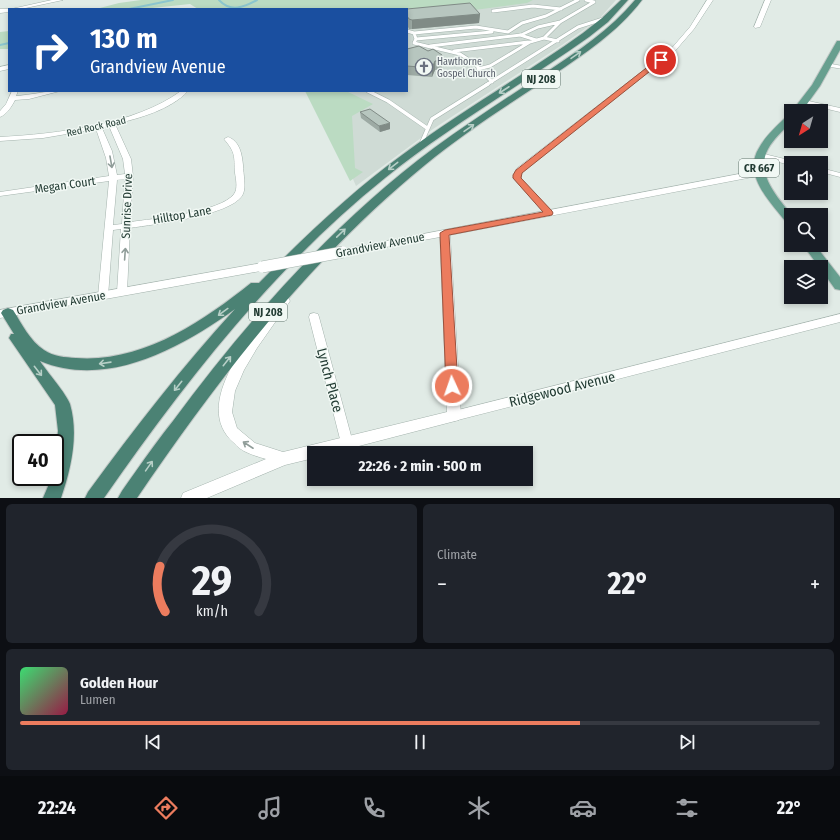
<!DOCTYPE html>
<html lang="en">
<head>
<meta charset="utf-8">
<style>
  body { margin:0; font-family:"Fira Sans Condensed",sans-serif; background:#20242c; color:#f1f3f6; height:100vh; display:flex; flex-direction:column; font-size:15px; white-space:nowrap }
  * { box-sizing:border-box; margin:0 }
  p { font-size:13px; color:#9ea1a6 }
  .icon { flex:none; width:22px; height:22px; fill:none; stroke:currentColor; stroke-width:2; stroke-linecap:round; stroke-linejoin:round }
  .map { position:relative; height:498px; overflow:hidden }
  .side { display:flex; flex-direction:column; gap:6px; padding:6px; background:#0d0f14; flex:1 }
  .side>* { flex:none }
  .banner { position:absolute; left:8px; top:8px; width:400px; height:84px; border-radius:0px; box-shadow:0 2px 6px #0003; background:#1a4fa0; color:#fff; overflow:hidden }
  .needle { width:26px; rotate:217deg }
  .buttons { position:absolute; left:784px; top:104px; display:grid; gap:8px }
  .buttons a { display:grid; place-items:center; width:44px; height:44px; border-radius:0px; background:#171b24; box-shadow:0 2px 6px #0003; font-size:20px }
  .speed { position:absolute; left:12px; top:434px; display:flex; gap:8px; font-size:20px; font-weight:700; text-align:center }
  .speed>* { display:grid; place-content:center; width:52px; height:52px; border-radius:50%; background:#171b24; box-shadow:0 2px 6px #0003; line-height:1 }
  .speed .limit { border:2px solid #111; border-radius:6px; background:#fff; color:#111 }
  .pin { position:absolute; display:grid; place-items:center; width:34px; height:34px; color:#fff; margin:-17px; border:2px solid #fff; border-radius:50%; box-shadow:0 1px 4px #0007 }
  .me { position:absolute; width:44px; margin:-22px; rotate:357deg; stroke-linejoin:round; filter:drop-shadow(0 0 3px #0008) }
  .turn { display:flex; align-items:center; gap:14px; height:84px; padding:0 16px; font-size:18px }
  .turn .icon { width:52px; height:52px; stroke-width:2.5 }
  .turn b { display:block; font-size:28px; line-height:34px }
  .big { font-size:30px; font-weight:700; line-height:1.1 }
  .side .card { flex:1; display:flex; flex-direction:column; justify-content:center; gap:6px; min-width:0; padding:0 14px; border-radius:6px; background:#20242c }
  .side .dial { align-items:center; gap:0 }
  .dial svg { height:104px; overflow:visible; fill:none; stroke:#363941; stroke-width:7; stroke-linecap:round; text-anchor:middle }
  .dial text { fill:#f1f3f6; stroke:none }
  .song { display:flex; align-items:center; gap:12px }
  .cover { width:48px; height:48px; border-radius:6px; background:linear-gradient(135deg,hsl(140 70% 55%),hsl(340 70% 35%)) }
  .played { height:4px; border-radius:2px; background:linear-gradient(90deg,#ec7c5e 70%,#363941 70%) }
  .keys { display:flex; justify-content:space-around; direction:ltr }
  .heat { display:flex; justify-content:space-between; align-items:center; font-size:22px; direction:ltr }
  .side .tiles { flex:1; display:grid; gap:6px; grid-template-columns:1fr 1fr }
  .card:last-child { grid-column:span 2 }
  .trip { position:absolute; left:307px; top:446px; width:226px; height:40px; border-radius:0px; background:#171b24; box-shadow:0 2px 6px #0003; font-weight:700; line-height:40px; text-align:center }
  .menu { display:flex; height:64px; justify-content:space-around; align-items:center; background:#090b0e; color:#9ea1a6 }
  .menu .icon { width:28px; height:28px }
  .menu .on { color:#ec7c5e }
  .menu b { font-size:18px; color:#f1f3f6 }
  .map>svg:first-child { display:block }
  .built { fill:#cfdbd5 }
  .green { fill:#bbdbc2 }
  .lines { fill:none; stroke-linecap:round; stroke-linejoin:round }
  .stream { stroke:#8bc6ce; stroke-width:2 }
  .service-far1-casing { stroke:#a4b3ad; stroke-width:4 }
  .service-casing { stroke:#a4b3ad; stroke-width:4.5 }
  .minor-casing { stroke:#a4b3ad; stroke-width:1 }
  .tertiary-casing { stroke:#a4b3ad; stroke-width:1 }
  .primary-casing { stroke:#c1c8c6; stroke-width:2 }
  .trunk-casing { stroke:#c1c8c6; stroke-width:2 }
  .service-far1 { stroke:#fff; stroke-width:3 }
  .service { stroke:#fff; stroke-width:3.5 }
  .minor { fill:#fff; fill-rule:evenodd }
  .tertiary { fill:#fff; fill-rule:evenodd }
  .primary { fill:#679f8f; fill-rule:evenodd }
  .trunk { fill:#4b8274; fill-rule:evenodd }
  .tertiary-bridge-casing { stroke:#a4b3ad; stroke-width:12; stroke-linecap:butt }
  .tertiary-bridge { stroke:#fff; stroke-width:11 }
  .wall { fill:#9daaa4 }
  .shaded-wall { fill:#808b86 }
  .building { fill:#b7c6bf; stroke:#808b86 }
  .oneway { stroke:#b7cfc7 }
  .oneway2 { stroke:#909d99 }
  .route { fill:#ec7c5e; stroke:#99513d }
  .labels { text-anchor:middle; stroke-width:3; stroke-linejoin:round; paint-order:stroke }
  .far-worship-label { font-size:10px; fill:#5b616d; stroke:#f1f8f4; text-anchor:start }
  .far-street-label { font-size:10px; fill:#223b33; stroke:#f1f8f4 }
  .shield { fill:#f1f8f4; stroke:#60746d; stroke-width:1 }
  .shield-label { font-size:11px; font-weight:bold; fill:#223b33 }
  .street-label { font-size:12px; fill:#223b33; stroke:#f1f8f4 }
  .near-street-label { font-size:14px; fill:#223b33; stroke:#f1f8f4 }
</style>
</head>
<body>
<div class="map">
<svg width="840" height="498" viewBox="0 0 840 498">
  <rect width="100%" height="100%" fill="#e1ebe6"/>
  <path class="built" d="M287,0H616L599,19L562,45L433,129L356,186L315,91H407V9H279Z"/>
  <path class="green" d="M141,0H533L527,3L407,19V9H198L190,4L143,9H96L119,3Z
    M9,31V49H0V32Z
    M305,91H346L373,104L352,116L355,168L363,172L350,181Z"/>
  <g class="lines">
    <path class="stream" d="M219,0C231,13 244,7 257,0
      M129,9L173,0
      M0,45L9,43"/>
    <defs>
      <path id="service-far1" d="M493,11L533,6L561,9
        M407,31L414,33
        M520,35L536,40
        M544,38L558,41
        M416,39L492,32
        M430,46L521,35L538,27L560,22
        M454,51L528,42
        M828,65L840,67
        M478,69L490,66L530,42L544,38L560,22L594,2L586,0
        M492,82L474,63L460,54L414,43L416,39L414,33L476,27L508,32L522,23L546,16L578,0
        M486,85L578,27L603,19"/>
      <path id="service" d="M368,91L388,101L427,128
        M421,144L432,119L488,84"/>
      <path id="minor" d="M52,0H63L21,9H9V12L0,13V9H11Z
        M707,0H713L694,29L675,51L522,172L521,178L553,213L549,216L546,215L513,178L516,169L671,49L690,27Z
        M765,0H771L760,27L755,28L754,27Z
        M9,65V69L0,71V67Z
        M12,91H18L16,96C31,95 45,91 60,91L29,99L15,100C12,106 7,114 0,117V111L6,104Z
        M181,91H188C170,110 140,118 115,124L131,159L133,176L130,222C152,219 221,212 234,194C238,189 236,179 235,173C234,156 236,153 224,139L228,137C240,141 242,155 243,165C243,174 247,188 242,196C228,216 155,224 130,228L127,292L122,295L117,292L121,229L113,230L108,296L106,298H100L98,296L109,181L0,196V192L109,176L106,158L96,129L43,138L0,141V137C56,134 135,125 181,91ZM109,126L123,159L125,174L117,175L112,151L102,128ZM125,179L122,224L113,225L117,180Z
        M804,100L840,108V112L802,103L801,102Z
        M757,153H760L793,161L797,163H791V165L757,157Z
        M821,168L840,173V177L821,172Z
        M314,313L318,314L319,317L353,443L351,447L347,448L343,447L341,443L309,317L310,314Z
        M840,314V322L454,421L450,419L448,416L450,413L454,411Z"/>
      <path id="tertiary" d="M760,170L763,171L765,173L763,175L450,235L461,416L459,420L332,453H314V458L285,465L207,498H181L183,493L266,459C259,457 252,455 246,452C241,450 237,446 234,443C189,404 255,332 280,298L284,297L288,298L290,301L257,348L244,370L235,391L232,412L237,428L255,443L283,452L447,412L440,237L343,255L339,254L337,252L339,250Z
        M262,263L266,264L268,267L266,270L0,318V310Z"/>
      <path id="primary" d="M837,41H840V50L820,86L802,111H792L812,85Z
        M791,114V122C783,131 774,138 768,149C755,173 777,197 792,215L791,224L787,223C771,203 742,175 759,148C766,135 778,125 788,115Z
        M803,245H815L840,277V290L835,289L821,269V267H819Z"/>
      <path id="trunk" d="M621,0H628L608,22L589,37C521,85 450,126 385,178C274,267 185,382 104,498H85L88,492C134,429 182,367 235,309C181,348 107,389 40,361C47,372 66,393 70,404C79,435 71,469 61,498H43L52,477H55V457L58,431L55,405L9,338L11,334H14L1,313L3,310L8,308L13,310C22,324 30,341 44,350C54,357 65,357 76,358C142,363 202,322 251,283H259C304,237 350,193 402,155C460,112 524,75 583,33L602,18Z
        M635,0H642C618,32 584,54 552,76C509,104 465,132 425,165C310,259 220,376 137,498H118C123,488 130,480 136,471C148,454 160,437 173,421C247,321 333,223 434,148C470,122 508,97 545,73C578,51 610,30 635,0Z"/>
    </defs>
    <use href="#service-far1" class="service-far1-casing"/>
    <use href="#service" class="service-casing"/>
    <use href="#minor" class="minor-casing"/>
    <use href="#tertiary" class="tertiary-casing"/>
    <use href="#primary" class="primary-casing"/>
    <use href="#trunk" class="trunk-casing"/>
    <use href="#service-far1" class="service-far1"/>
    <use href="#service" class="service"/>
    <use href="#minor" class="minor"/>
    <use href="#tertiary" class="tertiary"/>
    <use href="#primary" class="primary"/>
    <use href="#trunk" class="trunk"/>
    <defs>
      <path id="tertiary-bridge" d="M262,267L343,252"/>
    </defs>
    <use href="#tertiary-bridge" class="tertiary-bridge-casing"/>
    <use href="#tertiary-bridge" class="tertiary-bridge"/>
  </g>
  <path class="wall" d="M407,9L480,14L479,23L412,29H409L407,25Z
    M407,49L428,51L433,49L442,63L441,70H435L432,77L407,75Z
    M360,112L390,129L380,132L361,118Z"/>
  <path class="shaded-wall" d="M480,14L479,23L412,29V20Z
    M442,55V63L441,70V61Z
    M435,61V70L432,77V68Z
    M390,123V129L380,132L379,126Z"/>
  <path class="building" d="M470,3L480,14L412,20L409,19L407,16V9Z
    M419,46L428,51L433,49L442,55L441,61H435L432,68L407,66V49Z
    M370,109L390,123L379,126L360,112Z"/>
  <defs><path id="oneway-shaft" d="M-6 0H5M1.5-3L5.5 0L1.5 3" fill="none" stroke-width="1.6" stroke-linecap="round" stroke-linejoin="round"/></defs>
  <g class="oneway">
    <use href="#oneway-shaft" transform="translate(576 55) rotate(-35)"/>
    <use href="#oneway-shaft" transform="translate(504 90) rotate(147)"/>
    <use href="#oneway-shaft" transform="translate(469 128) rotate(-35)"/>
    <use href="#oneway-shaft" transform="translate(393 166) rotate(142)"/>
    <use href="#oneway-shaft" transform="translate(341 233) rotate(-44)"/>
    <use href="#oneway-shaft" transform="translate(223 312) rotate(144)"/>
    <use href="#oneway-shaft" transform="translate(227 361) rotate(-51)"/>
    <use href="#oneway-shaft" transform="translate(105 363) rotate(172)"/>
    <use href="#oneway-shaft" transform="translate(38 371) rotate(52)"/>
    <use href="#oneway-shaft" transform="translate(178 386) rotate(129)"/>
    <use href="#oneway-shaft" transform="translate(149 466) rotate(-55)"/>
  </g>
  <g class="oneway2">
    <use href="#oneway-shaft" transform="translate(111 162) rotate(80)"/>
    <use href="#oneway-shaft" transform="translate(125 254) rotate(-86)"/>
    <use href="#oneway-shaft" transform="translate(248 445) rotate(-147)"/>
  </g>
  <path class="route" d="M659,58L664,60L522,173L521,178L552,211L553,213L552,215L449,235L458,386L456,389L452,390L448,389L446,386L440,233L445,230L543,212L513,178V175L516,170Z"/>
  <defs>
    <symbol id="church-ring" viewBox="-11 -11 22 22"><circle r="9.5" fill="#f1f8f4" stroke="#6b7280" stroke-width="1.5"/><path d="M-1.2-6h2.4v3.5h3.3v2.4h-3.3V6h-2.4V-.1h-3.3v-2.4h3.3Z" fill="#6b7280"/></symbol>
  </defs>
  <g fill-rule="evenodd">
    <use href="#church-ring" x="414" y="57" width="20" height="20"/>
  </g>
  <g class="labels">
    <g class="far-worship-label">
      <text x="437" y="65">Hawthorne<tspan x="437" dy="12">Gospel Church</tspan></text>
    </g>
    <g class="far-street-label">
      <text transform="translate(96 126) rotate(-13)" y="4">Red Rock Road</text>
    </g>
    <g class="shield">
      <rect x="522" y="70" width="38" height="18" rx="3"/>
      <rect x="739" y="159" width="40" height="18" rx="3"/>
      <rect x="249" y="303" width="38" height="18" rx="3"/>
    </g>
    <g class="shield-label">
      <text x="541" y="83">NJ 208</text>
      <text x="759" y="172">CR 667</text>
      <text x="268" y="316">NJ 208</text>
    </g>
    <g class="street-label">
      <text transform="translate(65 185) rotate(-8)" y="4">Megan Court</text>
      <text transform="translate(127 206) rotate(-88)" y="4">Sunrise Drive</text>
      <text transform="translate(182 215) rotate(-10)" y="4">Hilltop Lane</text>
      <text transform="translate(380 245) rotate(-11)" y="4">Grandview Avenue</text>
      <text transform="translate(61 303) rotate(-10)" y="4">Grandview Avenue</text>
    </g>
    <g class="near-street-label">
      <text transform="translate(330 380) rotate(75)" y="5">Lynch Place</text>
      <text transform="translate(562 389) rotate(-14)" y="5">Ridgewood Avenue</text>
    </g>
  </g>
</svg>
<div class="buttons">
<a><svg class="needle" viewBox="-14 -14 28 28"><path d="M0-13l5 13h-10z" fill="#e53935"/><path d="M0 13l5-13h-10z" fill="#9ea1a6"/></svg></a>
<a><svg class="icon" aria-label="sound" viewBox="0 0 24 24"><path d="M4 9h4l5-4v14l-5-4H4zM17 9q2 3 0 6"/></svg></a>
<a><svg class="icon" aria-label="search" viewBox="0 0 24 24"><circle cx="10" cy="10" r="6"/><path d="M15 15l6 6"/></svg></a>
<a><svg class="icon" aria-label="layers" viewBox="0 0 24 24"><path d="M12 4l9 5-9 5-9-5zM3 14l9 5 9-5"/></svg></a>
</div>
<div class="speed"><div class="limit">40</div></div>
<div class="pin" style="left:661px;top:60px;background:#d93025"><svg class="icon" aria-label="arrive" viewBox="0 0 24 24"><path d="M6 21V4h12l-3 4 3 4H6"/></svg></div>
<svg class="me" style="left:452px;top:386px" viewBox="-20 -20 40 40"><circle r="17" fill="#ec7c5e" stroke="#fff" stroke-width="3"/><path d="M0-11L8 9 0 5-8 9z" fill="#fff"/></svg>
<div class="trip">22:26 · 2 min · 500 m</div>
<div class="banner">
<div class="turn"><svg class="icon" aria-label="right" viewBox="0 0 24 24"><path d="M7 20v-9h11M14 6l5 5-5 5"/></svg><div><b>130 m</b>Grandview Avenue</div></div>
</div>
</div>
<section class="side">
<div class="tiles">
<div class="card dial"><svg viewBox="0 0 100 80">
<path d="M14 69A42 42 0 1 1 86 69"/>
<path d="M14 69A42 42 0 0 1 10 34" stroke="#ec7c5e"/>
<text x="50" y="56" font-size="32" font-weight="700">29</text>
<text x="50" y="72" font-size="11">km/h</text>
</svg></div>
<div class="card"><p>Climate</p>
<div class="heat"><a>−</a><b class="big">22°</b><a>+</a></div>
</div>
<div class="card">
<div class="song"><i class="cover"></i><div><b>Golden Hour</b><p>Lumen</p></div></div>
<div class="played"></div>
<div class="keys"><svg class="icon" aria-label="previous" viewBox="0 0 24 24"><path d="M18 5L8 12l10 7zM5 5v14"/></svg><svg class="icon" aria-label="pause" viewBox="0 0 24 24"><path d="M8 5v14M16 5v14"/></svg><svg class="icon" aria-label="next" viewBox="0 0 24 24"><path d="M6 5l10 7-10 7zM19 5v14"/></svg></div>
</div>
</div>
</section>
<nav class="menu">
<b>22:24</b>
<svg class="icon on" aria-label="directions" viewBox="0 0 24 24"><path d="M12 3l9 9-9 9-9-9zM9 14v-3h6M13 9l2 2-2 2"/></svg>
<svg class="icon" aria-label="music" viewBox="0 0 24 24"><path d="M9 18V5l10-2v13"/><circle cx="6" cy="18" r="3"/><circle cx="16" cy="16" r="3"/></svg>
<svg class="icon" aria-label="phone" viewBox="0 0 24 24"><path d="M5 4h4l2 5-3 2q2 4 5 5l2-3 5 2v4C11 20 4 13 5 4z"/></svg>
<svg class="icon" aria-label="climate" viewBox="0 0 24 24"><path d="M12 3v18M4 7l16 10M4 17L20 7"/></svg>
<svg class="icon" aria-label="car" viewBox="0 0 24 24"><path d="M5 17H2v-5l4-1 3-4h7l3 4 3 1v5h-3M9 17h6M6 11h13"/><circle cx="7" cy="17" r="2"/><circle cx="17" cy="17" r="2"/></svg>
<svg class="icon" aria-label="filters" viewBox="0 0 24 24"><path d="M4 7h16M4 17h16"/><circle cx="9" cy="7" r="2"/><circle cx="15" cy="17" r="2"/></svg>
<b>22°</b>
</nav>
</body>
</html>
